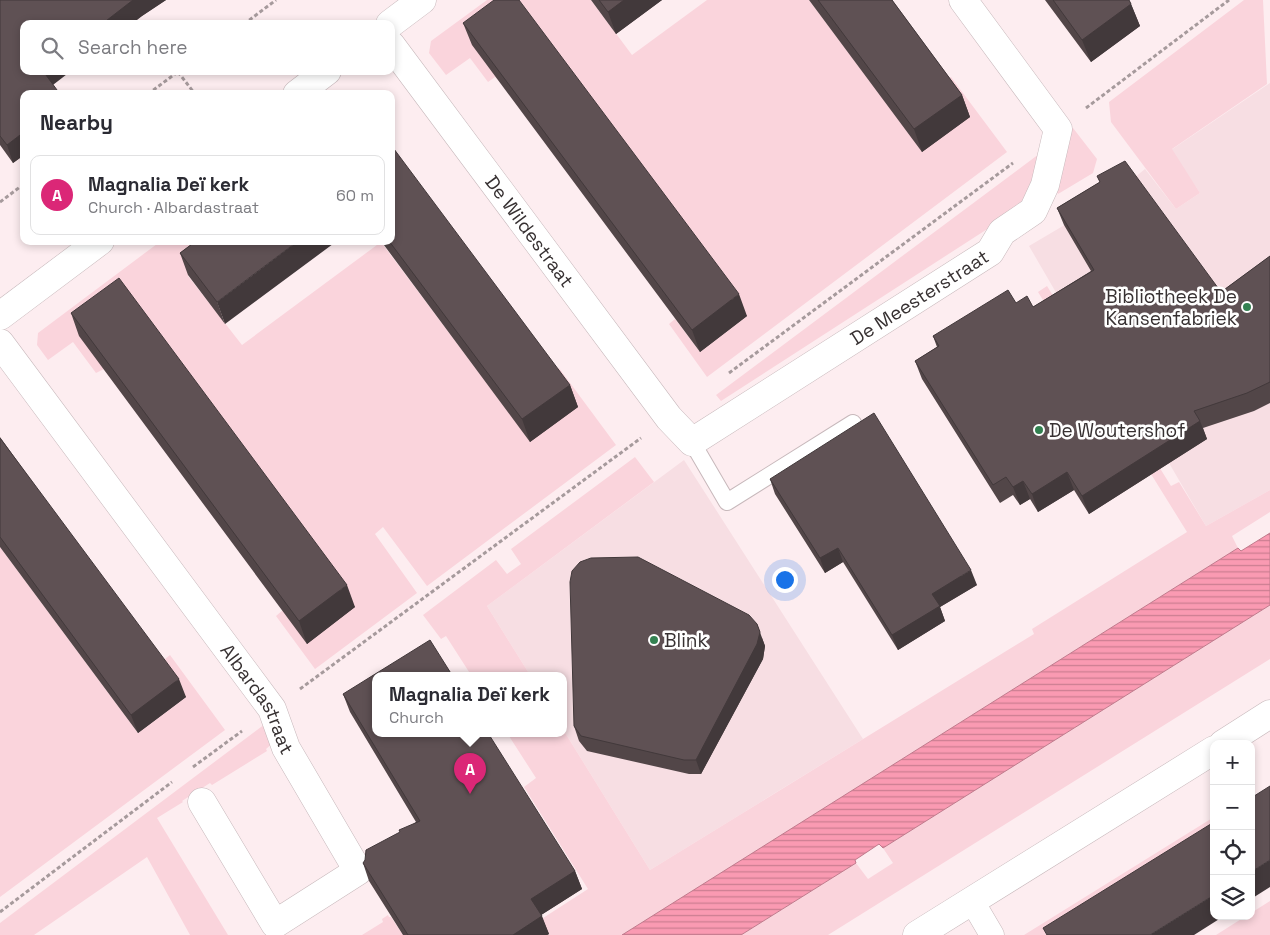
<!DOCTYPE html>
<html lang="en">
<head>
<meta charset="utf-8">
<style>
	body { margin:0; font-family:"Space Grotesk",sans-serif; background:#f7f7f7; color:#2b2b33 }
	.controls { position:absolute; right:15px; bottom:15px; display:grid; overflow:hidden; border-radius:10px; box-shadow:0 2px 8px #0003 }
	.controls button { width:45px; height:45px; display:grid; place-items:center; padding:0; border:0; border-bottom:1px solid #e1e1e2; background:#fff; color:#2b2b33; font:25px sans-serif }
	.you { position:absolute; left:784px; top:579px; width:18px; height:18px; margin:-12px; border:4px solid #fff; border-radius:50%; background:#1a73e8; box-shadow:0 0 0 8px #1a73e833 }
	.badge { display:grid; place-items:center; width:32px; height:32px; border-radius:50%; background:#db2777; color:#fff; font-size:16px; font-weight:700 }
	.pin { position:absolute; translate:-50% -41px; filter:drop-shadow(0 1px 2px #0008) }
	.pin::after { content:''; position:absolute; top:26px; width:18px; height:15px; background:inherit; clip-path:polygon(0 0,100% 0,50% 100%) }
	.popup { position:absolute; left:372px; top:672px; width:195px; height:65px; box-sizing:border-box; display:grid; place-content:center; border-radius:10px; background:#fff; filter:drop-shadow(0 1px 4px #0005); font-size:16px; white-space:nowrap; color:#7c7c81 }
	.popup b { font-size:19px; color:#2b2b33 }
	.popup::after { content:''; position:absolute; left:50%; top:100%; margin-left:-10px; border:10px solid transparent; border-top-color:#fff }
	.list { margin:0; padding:0; list-style:none }
	h2 { display:flex; justify-content:space-between; align-items:center; height:65px; margin:0; padding:0 20px; font-size:21px }
	h2 small { font-size:16px; font-weight:400; color:#7c7c81 }
	.list li { display:grid; grid-template-columns:32px 1fr auto; gap:15px; align-items:center; box-sizing:border-box; height:80px; margin:0 10px 10px; padding:0 10px; border:1px solid #e1e1e2; border-radius:10px }
	.list b { display:block; font-size:19px; white-space:nowrap }
	.list p { margin:0; font-size:16px; white-space:nowrap; color:#7c7c81 }
	.list em { font-size:16px; font-style:normal; color:#7c7c81 }
	.icon { flex:none; width:28px; height:28px; fill:none; stroke:currentColor; stroke-width:2; stroke-linecap:round; stroke-linejoin:round }
	.map { position:relative; flex:none; width:1270px; height:935px; overflow:hidden }
	.search { position:absolute; background:#fff; box-shadow:0 2px 8px #0003; left:20px; top:20px; width:375px; height:55px; display:flex; align-items:center; gap:12px; box-sizing:border-box; padding:0 18px; border-radius:10px; color:#7c7c81; font-size:19px }
	.panel { position:absolute; background:#fff; box-shadow:0 2px 8px #0003; left:20px; top:90px; width:375px; height:155px; border-radius:10px }
	.map>svg:first-child { display:block }
	.built { fill:#f7dee3 }
	.grass { fill:#fad4dc }
	.water { fill:url(#water-rules); stroke:#c07a8c }
	.lines { fill:none; stroke-linecap:round; stroke-linejoin:round }
	.service-casing { stroke:#c7b8bb; stroke-width:18 }
	.pedestrian-casing { stroke:#c7b8bb; stroke-width:25 }
	.minor-casing { stroke:#c7b8bb; stroke-width:29 }
	.path { stroke:#a69a9c; stroke-width:3; stroke-dasharray:4 2.5; stroke-linecap:butt }
	.service { stroke:#fff; stroke-width:16 }
	.pedestrian { stroke:#fff; stroke-width:24 }
	.minor { stroke:#fff; stroke-width:28 }
	.wall { fill:#524648 }
	.shaded-wall { fill:#42393b }
	.building { fill:#5f5154; stroke:#42393b }
	.poi-dot { fill:#338151; stroke:#fff; stroke-width:2 }
	.labels { text-anchor:middle; stroke-width:5; stroke-linejoin:round; paint-order:stroke }
	.street-label { font-size:19px; fill:#373132; stroke:#fff }
	.poi-label { font-size:19px; fill:#373132; stroke:#fff; text-anchor:start }
</style>
</head>
<body>
<div class="map">
<svg width="1270" height="935" viewBox="0 0 1270 935">
	<defs>
		<pattern id="water-rules" width="6" height="5" patternUnits="userSpaceOnUse" patternTransform="scale(1.25)"><rect width="6" height="5" fill="#fa9ab2"/><path d="M0 2.5h6" fill="none" stroke="#cb7e91"/></pattern>
	</defs>
	<rect width="100%" height="100%" fill="#fdedf0"/>
	<!-- built -->
	<path class="built" d="M1270,83V490L1206,526L1089,327L1079,332L1029,246L1107,200L1145,169L1176,209L1200,193L1171,150Z
		M684,460L863,739L650,870L564,731V675H530L487,606Z"/>
	<!-- grass -->
	<path class="grass" d="M487,0H591L632,55L707,0H809L922,151L944,82L951,77L1007,152L707,377L669,324L675,319L700,352L747,316L495,77L488,82L470,58L446,75L429,53L431,41Z
		M1244,0H1263L1267,84L1172,149L1200,193L1176,209L1111,122L1109,102Z
		M1073,128L1097,159L1093,173L1058,194L1056,190L1069,131Z
		M1039,154C1033,179 1030,197 1009,215L721,401L716,395Z
		M161,241H206L188,276L242,345L381,242L530,441L552,372L559,368L616,445L427,586L383,527L375,534L417,593L315,669L276,616L283,610L104,369L96,373L73,342L48,360L37,345L38,333Z
		M1047,286L1171,486L1179,482L1206,526L1270,490V512L1232,536L1238,548L622,935H549L540,920L588,889L524,787L536,778L507,733H564V731L650,870L1034,634L1032,629L1187,532L1038,292Z
		M635,457L654,482L487,606L530,675H471L446,636L441,639L423,615L496,560L507,574L521,564L511,549Z
		M0,547L138,733L186,697L160,663L170,655L225,730L0,897Z
		M1270,605V659L828,935H741L856,863L868,879L893,863L883,848Z
		M265,724L273,743L266,749L267,751L212,785L210,783L182,801L183,802L157,818L228,935H190L147,857L34,935H0V923Z
		M1214,817V843L1066,935H1024Z
		M1270,901V935H1216L1246,916H1251V913Z
		M388,915L389,917H391L403,935H362L383,922L382,919Z"/>
	<!-- water -->
	<path class="water" d="M1270,533V605L883,848L879,844L855,860L856,863L741,935H622L1238,548L1241,551Z"/>
	<g class="lines">
		<!-- service casing -->
		<g class="service-casing">
			<path id="service" d="M692,442L727,502L853,423"/>
		</g>
		<!-- pedestrian casing -->
		<g class="pedestrian-casing">
			<path id="pedestrian" d="M972,901L992,935"/>
		</g>
		<!-- minor casing -->
		<g class="minor-casing">
			<g id="minor">
				<path d="M390,24L422,0"/>
				<path id="s1" d="M391,45L669,418L692,442L990,252L1002,232L1033,211L1045,185L1058,129L963,0"/>
				<path d="M297,94L327,71"/>
				<path d="M0,316L100,241"/>
				<path id="s2" d="M0,343L272,709L286,748L358,871L275,924L202,802"/>
				<path d="M1223,744L1270,714"/>
				<path d="M917,935L1214,750"/>
			</g>
		</g>
		<!-- path -->
		<path class="path" d="M244,24L276,0
			M178,72L195,94
			M148,94L179,71
			M1086,108L1229,0
			M0,202L24,184
			M729,373L1013,163
			M300,689L641,438
			M193,767L242,731
			M0,912L172,782"/>
		<!-- service -->
		<use href="#service" class="service"/>
		<!-- pedestrian -->
		<use href="#pedestrian" class="pedestrian"/>
		<!-- minor -->
		<use href="#minor" class="minor"/>
	</g>
	<!-- wall -->
	<path class="wall" d="M0,0H166L24,94V155L13,163L0,145Z
		M591,0H662L616,34Z
		M809,0H892L962,95L970,117L922,152Z
		M1045,0H1129L1131,4L1140,26L1091,62Z
		M463,23L747,316L700,352L472,45Z
		M1097,176L1221,292L1270,256V403L1254,411L1203,428L1207,439L1089,514L1074,490L1038,512L1030,499L1020,505L1013,495L1000,503L922,379L915,361L937,347L933,336L1016,303L1033,307L1091,271L1064,225L1057,208L1100,182Z
		M196,241L225,324L188,275L180,253Z
		M381,241H391L570,385L578,407L530,442Z
		M71,313L355,607L307,644L79,336Z
		M0,437L186,697L138,733L0,547Z
		M770,479L977,585L940,607L945,621L898,650L843,562L825,573L775,494Z
		M762,638L765,646L763,659L701,774H689L587,751L579,741L574,726Z
		M343,694L575,871L582,889L541,915L549,934L547,935H403L369,881L363,863L416,822L350,712Z"/>
	<!-- shaded-wall -->
	<path class="shaded-wall" d="M133,0H166L142,16L132,24H102Z
		M624,0H662L616,34L608,12Z
		M1131,4L1140,26L1091,62L1082,40Z
		M43,71H71L49,88Z
		M962,95L970,117L922,152L914,129Z
		M24,132V155L13,163L7,145Z
		M298,241H337L225,324L217,302Z
		M739,294L747,316L700,352L692,330Z
		M570,385L578,407L530,442L522,419Z
		M1200,421L1207,439L1089,514L1082,496Z
		M1067,472L1074,490L1038,512L1032,494Z
		M1023,481L1030,499L1020,505L1013,487Z
		M838,548L843,562L825,573L820,558Z
		M971,570L977,585L940,607L945,621L898,650L892,635L932,594Z
		M347,585L355,607L307,644L299,621Z
		M757,624L765,646L763,659L701,774L696,760Z
		M179,679L186,697L138,733L131,715Z
		M1270,860V887L1251,899V872Z
		M575,871L582,889L538,917L531,899Z
		M1214,895V916H1224L1194,935H1150Z
		M542,916L549,934L547,935H513Z"/>
	<!-- building -->
	<path class="building" d="M0,0H133L102,24H24V71H43L60,94H24V132L7,145L0,136Z
		M494,0H519L739,294L692,330L463,23Z
		M599,0H624L608,12Z
		M818,0H892L962,95L914,129Z
		M1053,0H1129L1131,4L1082,40Z
		M391,145L570,385L522,419L389,241H391Z
		M1125,161L1221,292L1270,256V382L1247,393L1194,411L1200,421L1082,496L1067,472L1032,494L1023,481L1013,487L1006,477L993,485L915,361L939,346L933,336L1008,290L1016,303L1027,296L1033,307L1094,270L1057,208L1100,182L1097,176Z
		M196,241H298L217,302L180,253Z
		M119,278L347,585L299,621L71,313Z
		M874,413L971,570L932,594L940,606L892,635L838,548L820,558L770,479Z
		M0,438L179,679L131,715L0,537Z
		M638,557L749,615L757,624L760,632L757,644L696,760H684L581,736L574,726L570,582L572,571L580,562L591,558Z
		M430,640L452,675H376V733H488L575,871L531,899L542,916L513,935H408L363,863L365,860L366,850L400,832L399,830L420,821L343,694Z
		M1270,786V860L1251,872V798Z
		M1214,822V895L1150,935H1047L1043,928Z"/>
	<!-- markers -->
	<g class="poi-dot">
		<circle cx="1247" cy="307" r="5"/>
		<circle cx="1039" cy="430" r="5"/>
		<circle cx="654" cy="640" r="5"/>
	</g>
	<g class="labels">
		<!-- street labels -->
		<g class="street-label">
			<text dy="7" stroke="none"><textPath href="#s1" startOffset="232">De Wildestraat</textPath></text>
			<text dy="7" stroke="none"><textPath href="#s1" startOffset="768">De Meesterstraat</textPath></text>
			<text dy="7" stroke="none"><textPath href="#s2" startOffset="440">Albardastraat</textPath></text>
		</g>
		<!-- poi labels -->
		<g class="poi-label">
			<text x="1237" y="303" text-anchor="end">Bibliotheek De<tspan x="1237" dy="22">Kansenfabriek</tspan></text>
			<text x="1049" y="437">De Woutershof</text>
			<text x="664" y="647">Blink</text>
		</g>
	</g>
</svg>
<div class="controls">
<button>+</button>
<button>−</button>
<button><svg class="icon" aria-label="locate" viewBox="0 0 24 24"><circle cx="12" cy="12" r="6"/><path d="M12 2v4M12 18v4M2 12h4M18 12h4"/></svg></button>
<button><svg class="icon" aria-label="layers" viewBox="0 0 24 24"><path d="M12 4l9 5-9 5-9-5zM3 14l9 5 9-5"/></svg></button>
</div>
<div class="you"></div>
<div class="pin badge" style="left:470px;top:794px">A</div>
<div class="popup"><b>Magnalia Deï kerk</b>Church</div>
<div class="search"><svg class="icon" aria-label="search" viewBox="0 0 24 24"><circle cx="10" cy="10" r="6"/><path d="M15 15l6 6"/></svg>Search here</div>
<section class="panel">
<h2>Nearby<small></small></h2>
<ul class="list">
<li><span class="badge">A</span><div><b>Magnalia Deï kerk</b><p>Church · Albardastraat</p></div><em>60 m</em></li>
</ul>
</section>
</div>
</body>
</html>
